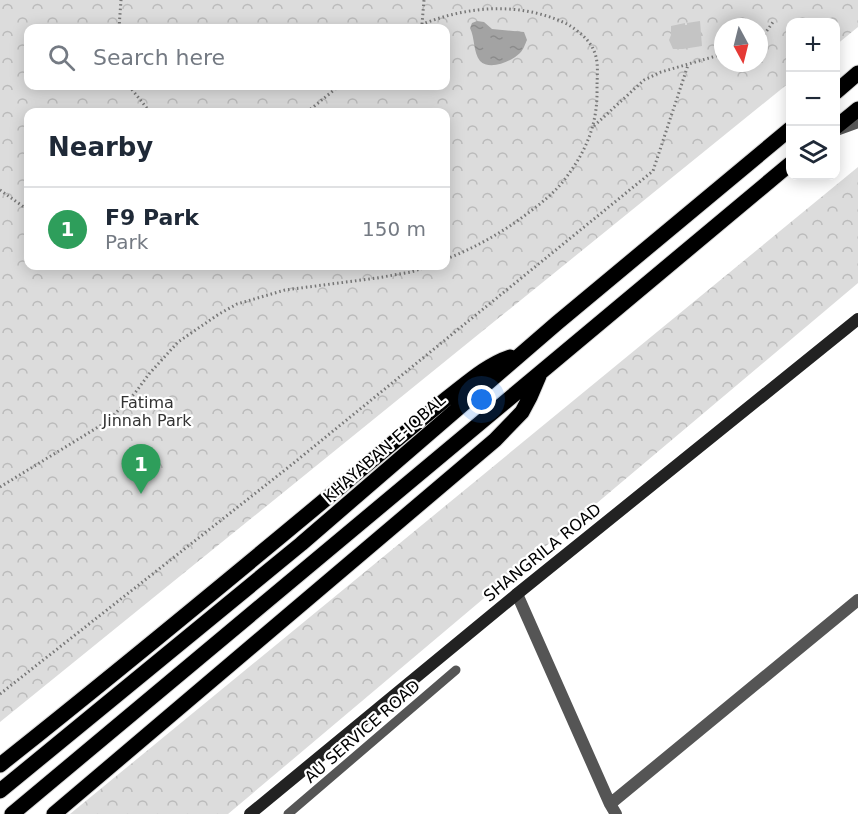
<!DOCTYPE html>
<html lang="en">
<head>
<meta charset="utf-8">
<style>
	body { margin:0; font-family:"DejaVu Sans",sans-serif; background:#f2f2f3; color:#1f2937 }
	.controls { position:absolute; right:18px; top:18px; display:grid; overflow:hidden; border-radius:12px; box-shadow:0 3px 15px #0003 }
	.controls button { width:54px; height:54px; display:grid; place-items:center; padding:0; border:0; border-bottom:2px solid #e0e1e3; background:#fff; color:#1f2937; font:30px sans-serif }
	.compass { position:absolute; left:714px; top:18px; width:54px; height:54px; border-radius:50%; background:#fff; box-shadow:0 3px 15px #0003; rotate:173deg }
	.you { position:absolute; left:482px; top:400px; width:21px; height:21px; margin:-15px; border:4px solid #fff; border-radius:50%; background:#1a73e8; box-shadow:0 0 0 9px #1a73e833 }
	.badge { display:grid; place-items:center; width:39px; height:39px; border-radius:50%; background:#000; color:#fff; font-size:20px; font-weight:700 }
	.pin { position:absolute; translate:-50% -50px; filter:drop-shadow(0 2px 3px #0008) }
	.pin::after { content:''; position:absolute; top:32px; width:21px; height:18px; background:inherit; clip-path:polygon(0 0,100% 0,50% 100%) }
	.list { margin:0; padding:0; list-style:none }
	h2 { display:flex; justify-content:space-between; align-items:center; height:78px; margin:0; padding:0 24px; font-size:26px }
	h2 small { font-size:20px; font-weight:400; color:#747a83 }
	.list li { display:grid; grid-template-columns:39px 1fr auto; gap:18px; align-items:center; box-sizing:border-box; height:84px; padding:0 24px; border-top:2px solid #e0e1e3 }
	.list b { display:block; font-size:22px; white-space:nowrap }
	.list p { margin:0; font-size:20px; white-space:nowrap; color:#747a83 }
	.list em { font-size:20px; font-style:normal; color:#747a83 }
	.icon { flex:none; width:33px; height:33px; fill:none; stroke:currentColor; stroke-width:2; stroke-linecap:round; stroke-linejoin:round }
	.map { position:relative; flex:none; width:858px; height:814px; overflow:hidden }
	.search { position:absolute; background:#fff; box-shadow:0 3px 15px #0003; left:24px; top:24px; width:426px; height:66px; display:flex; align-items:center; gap:15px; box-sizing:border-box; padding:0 21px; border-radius:12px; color:#747a83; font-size:22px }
	.panel { position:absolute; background:#fff; box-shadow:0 3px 15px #0003; left:24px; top:108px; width:426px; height:162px; border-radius:12px }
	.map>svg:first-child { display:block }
	.park { fill:url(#park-crowns); fill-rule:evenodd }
	.water { fill:url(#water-ripples) }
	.building { fill:#c4c4c4 }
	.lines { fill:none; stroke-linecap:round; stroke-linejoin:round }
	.primary-casing { stroke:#dbdbdb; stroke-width:17 }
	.path { stroke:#777; stroke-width:3; stroke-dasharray:1.5 3; stroke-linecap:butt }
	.lane { stroke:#555; stroke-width:9 }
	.street { stroke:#555; stroke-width:12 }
	.secondary { stroke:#222; stroke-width:12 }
	.primary { stroke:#000; stroke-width:15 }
	.labels { text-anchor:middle; stroke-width:4.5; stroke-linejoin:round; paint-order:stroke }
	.park-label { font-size:16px; fill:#333; stroke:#fff }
	.street-label { font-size:16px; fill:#000; stroke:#fff }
</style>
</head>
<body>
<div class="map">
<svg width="858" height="814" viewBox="0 0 858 814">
	<defs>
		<pattern id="park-crowns" width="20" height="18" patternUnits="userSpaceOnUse" patternTransform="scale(1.5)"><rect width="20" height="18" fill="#dcdcdc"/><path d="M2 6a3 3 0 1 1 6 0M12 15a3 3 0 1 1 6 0" fill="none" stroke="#bbb"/></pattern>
		<pattern id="water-ripples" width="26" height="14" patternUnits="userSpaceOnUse" patternTransform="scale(1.5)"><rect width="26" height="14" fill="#a3a3a3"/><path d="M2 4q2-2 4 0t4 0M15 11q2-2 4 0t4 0" fill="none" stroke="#8b8b8b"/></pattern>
	</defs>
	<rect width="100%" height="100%" fill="#fff"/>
	<!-- park -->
	<path class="park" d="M0,0H858V27L836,45V22H790V82L0,722ZM723,27H759V63H723ZM28,28H446V86H28ZM28,112H446V266H28Z
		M858,167V283L228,814H70Z"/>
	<!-- water -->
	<path class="water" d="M477,21L484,22L492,29L524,32L527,40C525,44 524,49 520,53C512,61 490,71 480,61C473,52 475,38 470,28L472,23Z"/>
	<!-- building -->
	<path class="building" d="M700,21L702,46L683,49H673L669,40L671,35V26L685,23V25H687V23Z"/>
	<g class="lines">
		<!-- primary casing -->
		<g class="primary-casing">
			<path id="primary" d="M836,92L858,73
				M836,127L858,109
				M0,765C116,673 231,578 345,483C378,455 412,427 446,399C466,384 486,365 510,357
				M0,791L301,544L557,323L790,129
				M12,814L790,164
				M54,814L495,440L522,412L530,397L539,376"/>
		</g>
		<!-- path -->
		<path class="path" d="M422,24L424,0
			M119,28L121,0
			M413,28C463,6 519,0 569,25C578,31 590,40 594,51C599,62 597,76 597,87C598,123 587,150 565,179C556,191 544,201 532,210C505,231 477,247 446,259
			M759,42L773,22
			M129,86L150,112
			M307,112L339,86
			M594,126L644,80L661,72L723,54
			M0,190L28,210
			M0,487L108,421L135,393L149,374L178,342L219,314L237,304L285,290L377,278L411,272L430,266
			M0,694L290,466L653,171L688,65"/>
		<!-- lane -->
		<path class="lane" d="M288,814L456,670"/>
		<!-- street -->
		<path class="street" d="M836,130L858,122
			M517,594L610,804L616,814
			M610,804L858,600"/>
		<!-- secondary -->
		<path class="secondary" d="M250,814L517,594L858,319"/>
		<!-- primary -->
		<use href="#primary" class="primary"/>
	</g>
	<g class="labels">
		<!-- park labels -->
		<g class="park-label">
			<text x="147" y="408">Fatima<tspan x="147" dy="18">Jinnah Park</tspan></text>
		</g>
		<!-- street labels -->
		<g class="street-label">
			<text transform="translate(384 448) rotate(-41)" y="6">KHAYABAN-E-IQBAL</text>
			<text transform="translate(542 552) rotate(-39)" y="6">SHANGRILA ROAD</text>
			<text transform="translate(362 731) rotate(-41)" y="6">AU SERVICE ROAD</text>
		</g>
	</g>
</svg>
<div class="controls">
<button>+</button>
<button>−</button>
<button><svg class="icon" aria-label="layers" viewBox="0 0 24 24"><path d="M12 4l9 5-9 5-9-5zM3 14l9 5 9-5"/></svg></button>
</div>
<svg class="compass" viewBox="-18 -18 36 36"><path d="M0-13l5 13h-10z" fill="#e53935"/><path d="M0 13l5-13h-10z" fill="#747a83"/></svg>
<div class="you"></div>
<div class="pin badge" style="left:141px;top:494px;background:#2e9e5b">1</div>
<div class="search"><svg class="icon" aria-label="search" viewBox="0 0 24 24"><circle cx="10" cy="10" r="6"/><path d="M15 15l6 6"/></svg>Search here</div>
<section class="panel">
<h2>Nearby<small></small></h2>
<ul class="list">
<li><span class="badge" style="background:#2e9e5b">1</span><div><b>F9 Park</b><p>Park</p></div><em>150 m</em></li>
</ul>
</section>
</div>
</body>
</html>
